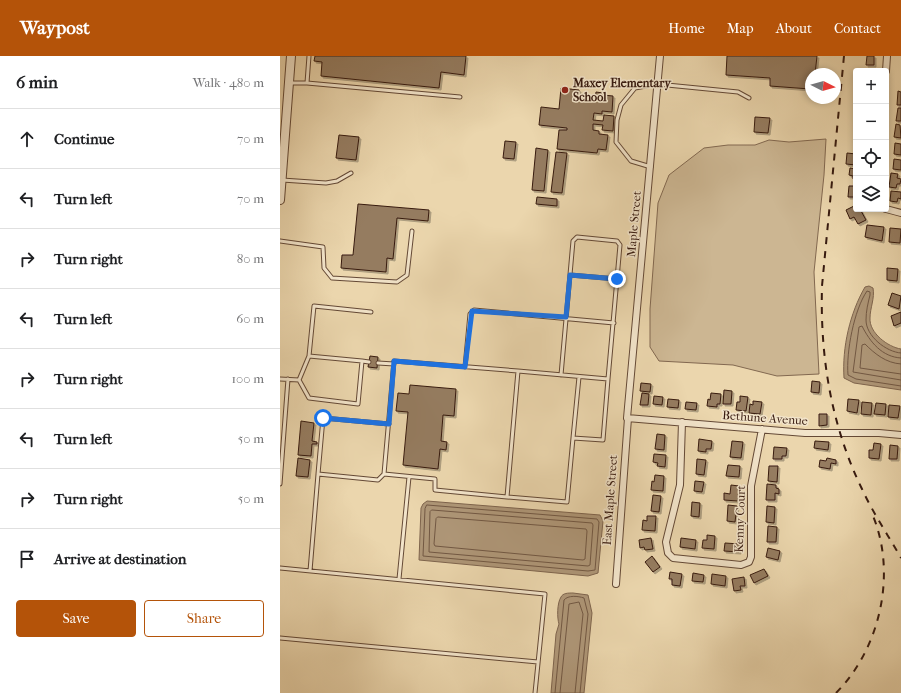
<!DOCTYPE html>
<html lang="en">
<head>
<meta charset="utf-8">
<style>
	body { margin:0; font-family:"IM FELL French Canon",serif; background:#f6f6f6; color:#202124 }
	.controls { position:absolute; right:12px; top:12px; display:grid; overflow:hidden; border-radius:4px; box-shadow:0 2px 6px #0003 }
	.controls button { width:36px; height:36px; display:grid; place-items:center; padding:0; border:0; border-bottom:1px solid #e0e0e0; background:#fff; color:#202124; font:20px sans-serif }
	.compass { position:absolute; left:525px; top:12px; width:36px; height:36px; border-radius:50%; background:#fff; box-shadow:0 2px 6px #0003; rotate:96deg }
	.stop { position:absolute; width:12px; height:12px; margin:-9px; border:3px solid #1a73e8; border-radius:50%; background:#fff }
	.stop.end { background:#1a73e8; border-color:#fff; box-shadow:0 1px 4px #0008 }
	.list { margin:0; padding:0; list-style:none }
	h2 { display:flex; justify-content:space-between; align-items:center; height:52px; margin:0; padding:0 16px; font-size:17px }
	h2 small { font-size:13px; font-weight:400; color:#757577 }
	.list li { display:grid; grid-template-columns:26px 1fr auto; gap:12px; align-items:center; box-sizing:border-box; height:60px; padding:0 16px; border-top:1px solid #e0e0e0 }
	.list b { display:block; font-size:15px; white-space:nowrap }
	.list em { font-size:13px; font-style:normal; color:#757577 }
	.actions { display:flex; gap:8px; padding:12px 16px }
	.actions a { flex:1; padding:9px 0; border:1px solid #b45309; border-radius:4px; text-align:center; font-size:14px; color:#b45309 }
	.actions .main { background:#b45309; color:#fff }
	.icon { flex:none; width:22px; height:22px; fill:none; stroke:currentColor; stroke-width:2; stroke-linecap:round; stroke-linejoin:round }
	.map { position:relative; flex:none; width:621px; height:637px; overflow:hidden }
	header { display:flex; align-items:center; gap:24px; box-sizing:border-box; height:56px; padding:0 20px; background:#b45309; color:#fff }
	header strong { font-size:19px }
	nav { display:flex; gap:22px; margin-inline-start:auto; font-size:14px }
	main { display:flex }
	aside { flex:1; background:#fff }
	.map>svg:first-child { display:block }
	.green { fill:#ccb692; stroke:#826850 }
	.water { fill:#ae9677; stroke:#7e644d }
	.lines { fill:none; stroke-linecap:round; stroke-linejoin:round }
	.shore { stroke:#725843; stroke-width:1 }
	.building { fill:#957c61; stroke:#371a0f; filter:url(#shadow) }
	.service-casing { stroke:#644936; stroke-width:5 }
	.minor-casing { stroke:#644936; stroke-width:8 }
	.tertiary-casing { stroke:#644936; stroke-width:10 }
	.service { stroke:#f2e4ca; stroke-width:3 }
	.minor { stroke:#f2e4ca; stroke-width:6 }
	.tertiary { stroke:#f2e4ca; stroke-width:8 }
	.rail { stroke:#371a0f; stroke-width:2; stroke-dasharray:7 7; stroke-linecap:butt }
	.route { stroke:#1a73e8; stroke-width:5 }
	.poi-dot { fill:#8f2418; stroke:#f2e4ca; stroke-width:1.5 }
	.labels { text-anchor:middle; stroke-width:3; stroke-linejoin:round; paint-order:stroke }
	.poi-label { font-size:12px; font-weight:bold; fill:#371a0f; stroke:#f2e4ca; text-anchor:start }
	.street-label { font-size:12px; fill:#371a0f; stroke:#f2e4ca }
</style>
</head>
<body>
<header>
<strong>Waypost</strong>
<nav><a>Home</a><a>Map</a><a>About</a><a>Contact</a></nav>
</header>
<main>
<aside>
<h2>6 min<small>Walk · 480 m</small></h2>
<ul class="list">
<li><svg class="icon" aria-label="ahead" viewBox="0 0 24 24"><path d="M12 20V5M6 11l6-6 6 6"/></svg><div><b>Continue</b></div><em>70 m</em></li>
<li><svg class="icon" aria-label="left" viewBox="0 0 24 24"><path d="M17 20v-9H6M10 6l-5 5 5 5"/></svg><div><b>Turn left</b></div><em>70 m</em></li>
<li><svg class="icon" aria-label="right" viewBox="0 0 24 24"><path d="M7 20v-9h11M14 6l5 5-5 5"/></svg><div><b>Turn right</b></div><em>80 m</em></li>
<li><svg class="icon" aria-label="left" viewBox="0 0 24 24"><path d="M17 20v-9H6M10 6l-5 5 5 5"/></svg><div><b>Turn left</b></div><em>60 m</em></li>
<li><svg class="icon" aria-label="right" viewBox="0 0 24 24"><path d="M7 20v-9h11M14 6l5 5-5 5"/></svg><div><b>Turn right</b></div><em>100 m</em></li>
<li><svg class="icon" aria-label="left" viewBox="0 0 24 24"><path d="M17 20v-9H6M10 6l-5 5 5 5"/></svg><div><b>Turn left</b></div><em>50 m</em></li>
<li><svg class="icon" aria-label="right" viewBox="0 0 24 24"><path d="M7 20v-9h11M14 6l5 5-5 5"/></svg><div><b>Turn right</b></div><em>50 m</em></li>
<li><svg class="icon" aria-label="arrive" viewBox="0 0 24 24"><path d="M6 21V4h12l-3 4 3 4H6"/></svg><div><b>Arrive at destination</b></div></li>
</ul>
<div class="actions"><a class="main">Save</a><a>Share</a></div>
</aside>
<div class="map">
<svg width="621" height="637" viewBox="0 0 621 637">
	<defs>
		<filter id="shadow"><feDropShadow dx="2" dy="2" stdDeviation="0" flood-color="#0004"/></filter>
	</defs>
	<rect width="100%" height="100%" fill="#ebd6ad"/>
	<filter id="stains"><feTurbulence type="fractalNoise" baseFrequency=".005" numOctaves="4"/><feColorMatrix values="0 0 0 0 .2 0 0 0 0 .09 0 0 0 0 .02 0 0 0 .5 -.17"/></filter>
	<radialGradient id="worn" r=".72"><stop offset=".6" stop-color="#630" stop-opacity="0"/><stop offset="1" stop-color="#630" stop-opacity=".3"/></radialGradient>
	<!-- green -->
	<path class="green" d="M546,83L544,119L534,216L539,318L497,320L453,309L379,305L370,291V253L378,147L389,119L424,92L448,89H475L489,84L509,86Z"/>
	<!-- water -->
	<path class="water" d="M589,230L593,232C595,242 590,252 590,262C589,277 608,291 621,293V334L574,327L564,322C562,291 570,257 585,231Z
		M147,445L320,459L323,465L318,517L308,520L139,504L141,452L143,448Z
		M293,537L308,539L312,557L304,637H271L276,578L279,568C277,562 277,547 281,541C283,537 288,537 293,537Z"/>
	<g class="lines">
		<!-- shore -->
		<path class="shore" d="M621,297C606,296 586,280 586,264C586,255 588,247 590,239V236L587,235C574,254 566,296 568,319L576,323L621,330
			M621,302C602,301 590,286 582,270L579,271L573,316L621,324
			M621,308C606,307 595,298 585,288L582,289L580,312L621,318
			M147,449L317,463L319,466L315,514L308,515L143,500L145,453Z
			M152,454L312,467L313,469L310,509L308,510L149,496L150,456Z
			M158,461L306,473L307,475L305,503L303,504L155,490L154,488L156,463Z
			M275,637L284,544C288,539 298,540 304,542L308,558L300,637
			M280,637L289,548L299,546L303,558L295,637"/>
	</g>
	<!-- building -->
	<path class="building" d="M35,0H186L184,19L161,16L159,32L41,20L42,6L34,5Z
		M447,0H537L535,18H531L530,33L490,30V22L446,19Z
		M587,0H594V9H586Z
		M281,32L299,34L298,41L315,43L316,36L323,37V39L333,40L332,56L322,55V58L314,57L313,64L323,65L324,59L334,60L333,75L322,74L323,69L313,68V74L319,75V78L328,79L326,94L318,93L317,97L277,93L279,74H287V72L259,69L261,51L279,53Z
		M618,35L621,36V49H617Z
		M618,52H621V65H616Z
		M475,61L490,62L488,77L474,76Z
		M616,68L620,69L621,82L614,81Z
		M59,79L79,81L76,104L56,102Z
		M225,85L236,86L234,103L223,102Z
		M615,87L621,88V99L614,98Z
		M256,92L268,94L264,135L252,134Z
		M276,96L287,97L282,137L271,136Z
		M567,97L576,98V109L566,108Z
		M614,103L621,104V114L613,113Z
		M570,112L576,113V123H573V120L569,119Z
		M611,117L618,118L617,122L621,123L620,128H617L616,132L609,131Z
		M569,130H576V141H568Z
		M611,135L621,136V143L618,142L617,146L610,145Z
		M257,141L277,143V150L256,148Z
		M78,148L149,154L148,165L117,162L113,203L107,202L106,216L61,212L62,199H73Z
		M576,149V153H580L586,164L578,168L574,161L570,163L566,154Z
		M587,169L604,171L602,185L585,181Z
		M610,172L621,173L620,187L609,186Z
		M607,212L618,213L617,225L607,224Z
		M612,237L621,240L619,253L608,249Z
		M621,256V267L614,270L611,260Z
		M90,300L98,301L97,312L88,311Z
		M532,325L540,326L539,337L531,336Z
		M361,327L371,328L370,336L360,335Z
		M130,329L176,333L174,360L163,359L161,385L167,386L166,394L160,393L158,413L123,409L128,356L116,355L118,337L129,338Z
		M444,334L452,335L451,348H443Z
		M362,337L369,338L368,349H360Z
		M431,337L441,338L440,348H437V351L427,350L428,343L430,344Z
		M374,340L383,341L382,349L373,348Z
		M460,340L468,341L466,355L456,354L457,346H460Z
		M388,343L399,344L398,352L387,351Z
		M568,343L579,344L577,357L567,355Z
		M473,345L482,346L480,358L469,357L470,348L473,349Z
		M406,346L417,347L416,354L405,353Z
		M582,346L592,347L591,359L581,358Z
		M596,347L606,348L605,359L594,358Z
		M609,349L620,350L618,362L608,361Z
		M539,358H547V369L539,370Z
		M21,365L34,367L32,385L37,386V388H32L31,400L18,399Z
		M377,378L385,379L384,394L375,393Z
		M419,383L432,385L431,393H426V396L418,395Z
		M452,385L463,386L461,402L450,401Z
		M535,385L549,386L548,394L534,392Z
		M594,387L601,388L599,403L589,402V394H593Z
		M610,389L618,390L617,403H609Z
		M494,391L507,392L506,400H502V403H493Z
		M374,398L386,399L385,411L377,410L378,407L373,406Z
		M18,402L30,404L28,421L16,420Z
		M547,402L556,404V408L551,407L550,413L539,411L540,404L546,405Z
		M417,403L426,404L424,419L416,418Z
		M448,409L460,410L459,421L446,420Z
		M489,410H498L497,426L488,425Z
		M375,419L384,420L383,435L371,434L372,425L374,426Z
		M415,425L424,426L422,436L414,435Z
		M487,428L496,429V432L499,433V438L495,437V444H486Z
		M451,429L459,430L458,445L444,444V437L450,438Z
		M373,439L381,440L379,456L371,455Z
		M412,446L420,447L419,461L411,460Z
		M448,449L457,450L455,466L447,465Z
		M487,450L495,451L494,467L486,466Z
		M367,460H376L375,475L362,474L363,464L367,465Z
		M488,470L497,471L496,486H487Z
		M427,479L435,480L434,493L422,492L423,484H427Z
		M371,482L373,493L365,494L364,491L360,492L359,484Z
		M401,482L416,484L415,493L400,491Z
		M445,487L460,488L459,496L444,495Z
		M488,492L500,495L498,504L486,501Z
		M372,500L380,511L373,516L365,506Z
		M484,513L488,520L474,527L470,519Z
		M390,516L402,518L400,530L392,529V523H389Z
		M413,517L424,519L423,526L412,525Z
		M432,518L446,520L445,530L431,528Z
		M464,521L465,530H460L461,534L454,535L452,523Z"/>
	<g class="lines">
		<!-- service casing -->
		<g class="service-casing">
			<path id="service" d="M10,27H27L29,0
				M27,27L180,41
				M371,111L351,105L336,86L337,64L341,49L355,32L377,28L458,36L469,42
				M2,124L46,127L57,125L71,117
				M0,185L43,191L44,212L52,222L117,226L127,219L132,175
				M290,219L337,223
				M29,300L82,305L78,348L29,342L19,324Z
				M29,300L34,250L91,256
				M82,305L89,306
				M114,305L238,315L227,441L155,434V423L104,418Z
				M98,307L114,308
				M185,311L190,258L194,254L334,267
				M238,315L328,323L323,384L293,382L299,321
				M281,319L293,185L297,181L337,185L340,189L328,323
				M0,323L19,324
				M38,418L43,362L109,368
				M0,428L8,323
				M227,441L287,446L293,382
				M0,512L265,538L255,637
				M30,515L38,418L98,424L104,418
				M119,523L129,421
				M0,582L258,606"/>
		</g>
		<!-- minor casing -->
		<g class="minor-casing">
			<path id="minor" d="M380,0L347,362L525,377H599L621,379
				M606,15L607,0
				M606,153L621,157
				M402,366L400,429L386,486L388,497L393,502L461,509L469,506L471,501V430L482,373
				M336,528L348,362"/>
		</g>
		<!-- tertiary casing -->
		<g class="tertiary-casing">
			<path id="tertiary" d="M0,144L11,0"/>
		</g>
		<!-- service -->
		<use href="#service" class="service"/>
		<!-- minor -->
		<use href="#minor" class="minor"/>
		<!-- tertiary -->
		<use href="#tertiary" class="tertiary"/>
		<!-- rail -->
		<path class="rail" d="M564,0L542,230C540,301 551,369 582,433C593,457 608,479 621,502
			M556,637C600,593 617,518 593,460"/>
	</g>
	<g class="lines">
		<!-- route -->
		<path class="route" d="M43,362L109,368L114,305L185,311L192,255L286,261L290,219L337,223"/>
	</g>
	<!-- markers -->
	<circle class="poi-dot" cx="285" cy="34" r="4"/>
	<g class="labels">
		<!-- poi labels -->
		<g class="poi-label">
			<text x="293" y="31">Maxey Elementary<tspan x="293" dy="14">School</tspan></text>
		</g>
		<!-- street labels -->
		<g class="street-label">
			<text transform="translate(354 168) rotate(-85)" y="4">Maple Street</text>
			<text transform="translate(485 362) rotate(4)" y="4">Bethune Avenue</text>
			<text transform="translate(330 444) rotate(-86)" y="4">East Maple Street</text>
			<text transform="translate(460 463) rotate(-88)" y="4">Kenny Court</text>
		</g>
	</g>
	<rect width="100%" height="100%" filter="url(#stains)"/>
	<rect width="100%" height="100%" fill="url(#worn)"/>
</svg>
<div class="controls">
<button>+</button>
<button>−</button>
<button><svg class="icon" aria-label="locate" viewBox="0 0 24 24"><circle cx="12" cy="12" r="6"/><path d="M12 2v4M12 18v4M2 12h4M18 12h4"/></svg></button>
<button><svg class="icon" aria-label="layers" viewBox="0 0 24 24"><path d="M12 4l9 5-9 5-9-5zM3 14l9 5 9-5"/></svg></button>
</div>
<svg class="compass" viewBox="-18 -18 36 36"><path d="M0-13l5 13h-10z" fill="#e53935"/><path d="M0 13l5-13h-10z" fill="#757577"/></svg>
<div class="stop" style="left:43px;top:362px"></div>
<div class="stop end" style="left:337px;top:223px"></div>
</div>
</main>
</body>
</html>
